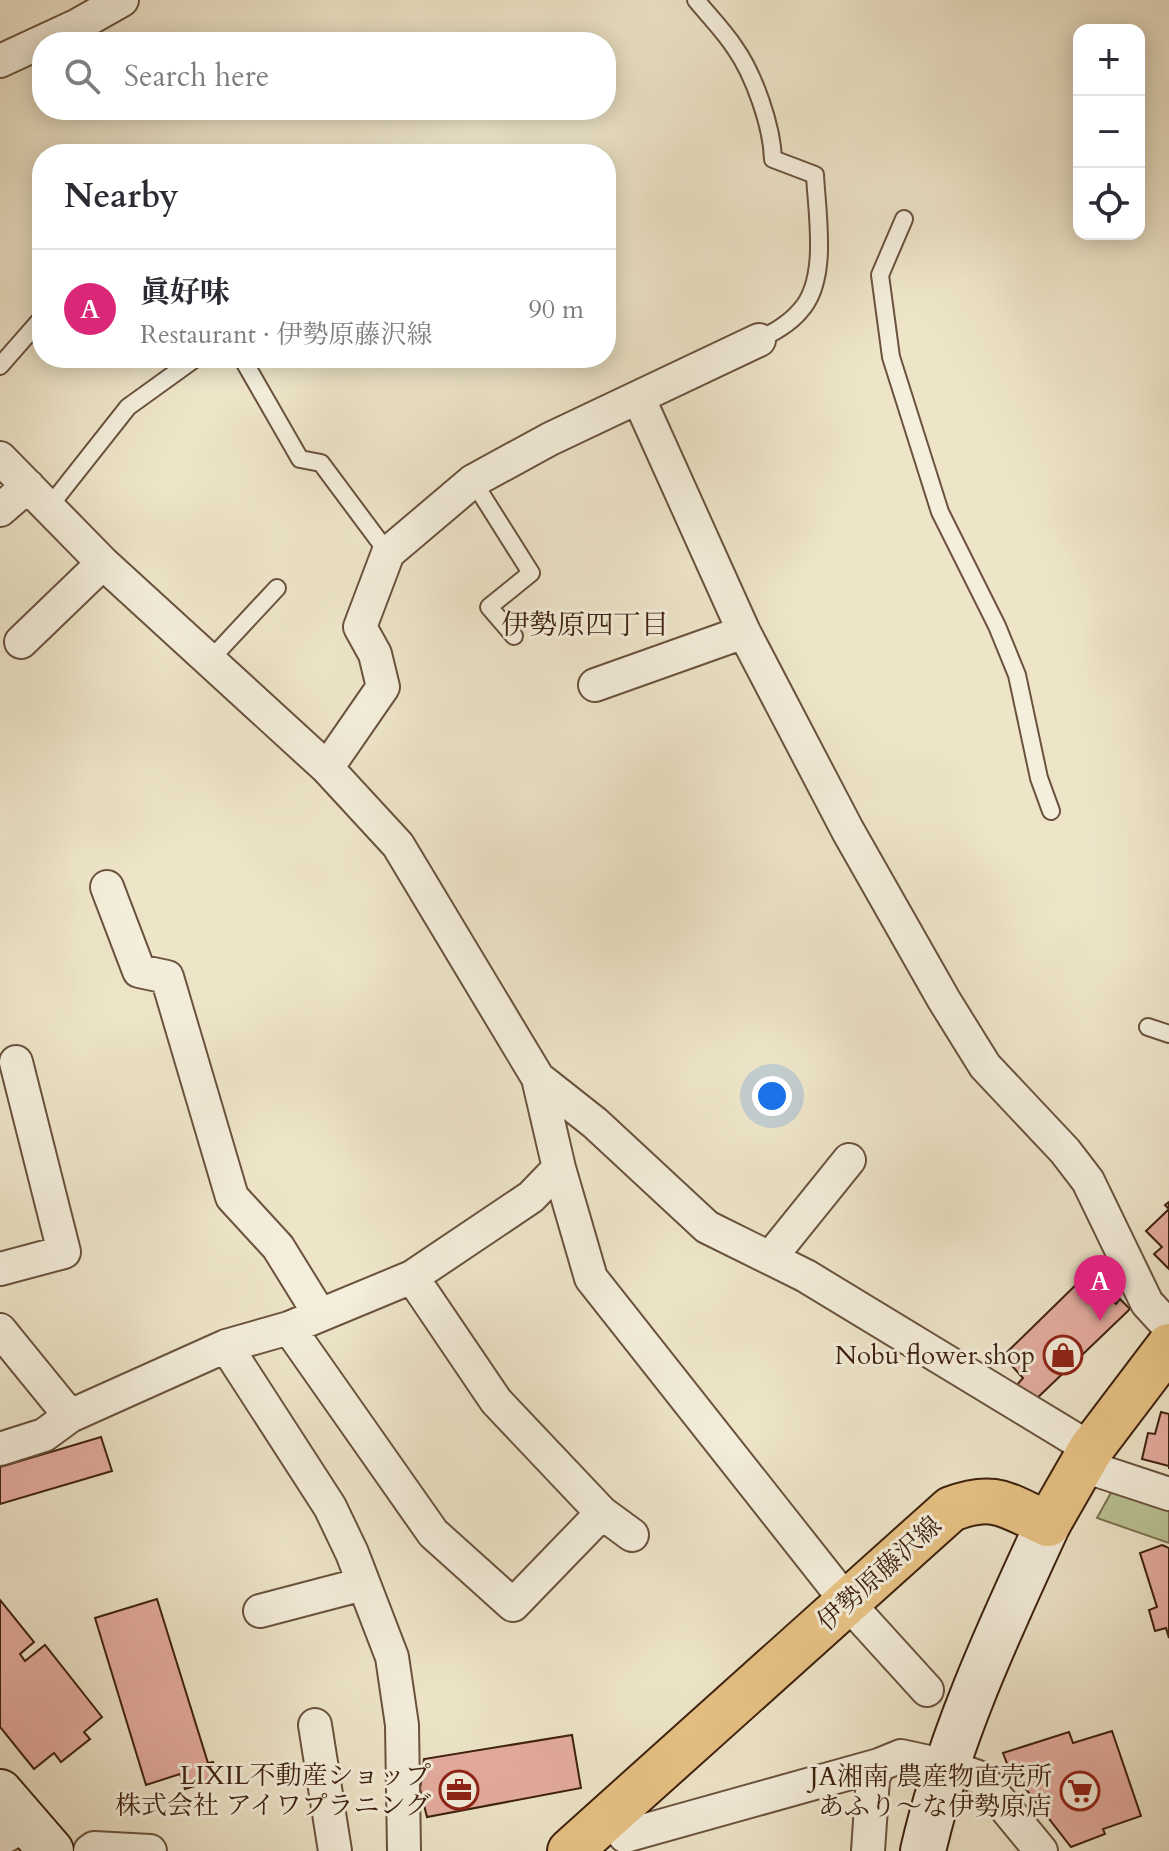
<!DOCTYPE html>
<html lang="en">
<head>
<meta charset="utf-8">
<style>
	body { margin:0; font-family:Cardo,"Noto Serif JP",serif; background:#f7f7f7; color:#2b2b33 }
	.controls { position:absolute; right:24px; top:24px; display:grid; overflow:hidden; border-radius:16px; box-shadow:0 4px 20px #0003 }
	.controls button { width:72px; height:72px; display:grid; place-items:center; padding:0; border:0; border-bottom:2px solid #e1e1e2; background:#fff; color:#2b2b33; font:40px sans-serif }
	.you { position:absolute; left:772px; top:1096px; width:28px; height:28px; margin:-20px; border:6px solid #fff; border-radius:50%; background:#1a73e8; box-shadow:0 0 0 12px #1a73e833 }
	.badge { display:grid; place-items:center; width:52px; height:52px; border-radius:50%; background:#db2777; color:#fff; font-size:26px; font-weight:700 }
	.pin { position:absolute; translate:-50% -66px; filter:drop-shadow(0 2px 4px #0008) }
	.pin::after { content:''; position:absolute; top:42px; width:28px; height:24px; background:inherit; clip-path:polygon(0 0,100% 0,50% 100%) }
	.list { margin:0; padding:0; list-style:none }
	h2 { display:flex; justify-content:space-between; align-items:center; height:104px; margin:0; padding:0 32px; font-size:34px }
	h2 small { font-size:26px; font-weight:400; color:#7c7c81 }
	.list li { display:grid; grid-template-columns:52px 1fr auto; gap:24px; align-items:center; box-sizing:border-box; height:120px; padding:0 32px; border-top:2px solid #e1e1e2 }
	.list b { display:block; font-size:30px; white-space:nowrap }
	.list p { margin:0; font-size:26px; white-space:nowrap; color:#7c7c81 }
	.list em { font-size:26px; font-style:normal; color:#7c7c81 }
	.icon { flex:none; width:44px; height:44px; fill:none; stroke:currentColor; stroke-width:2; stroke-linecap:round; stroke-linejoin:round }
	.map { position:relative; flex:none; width:1169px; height:1851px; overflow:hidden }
	.search { position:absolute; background:#fff; box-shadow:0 4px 20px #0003; left:32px; top:32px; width:584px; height:88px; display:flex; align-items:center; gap:20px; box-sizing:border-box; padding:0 28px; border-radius:32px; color:#7c7c81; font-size:30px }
	.panel { position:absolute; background:#fff; box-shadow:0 4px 20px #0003; left:32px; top:144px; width:584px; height:224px; border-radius:32px }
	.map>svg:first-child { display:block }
	.green { fill:#bac495; stroke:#7c7252; stroke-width:2 }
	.building { fill:#e5ada0; stroke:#3e210e; stroke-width:2 }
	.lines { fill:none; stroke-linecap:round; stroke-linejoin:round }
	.lane-casing { stroke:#6a523d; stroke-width:20 }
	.street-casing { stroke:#6a523d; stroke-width:36 }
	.secondary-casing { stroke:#3e210e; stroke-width:48 }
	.primary-casing { stroke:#3e210e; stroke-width:48 }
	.lane { stroke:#f4eedc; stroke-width:16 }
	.street { stroke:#f4eedc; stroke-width:32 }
	.secondary { stroke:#f4eedc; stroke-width:44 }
	.primary { stroke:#e7c284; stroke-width:44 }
	.labels { text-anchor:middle; stroke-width:6; stroke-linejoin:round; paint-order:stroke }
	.poi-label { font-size:26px; fill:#3e210e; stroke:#f4eedc; text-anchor:end }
	.street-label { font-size:26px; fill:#3e210e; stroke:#f4eedc }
	.neighbourhood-label { font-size:28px; fill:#3e210e; stroke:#f4eedc }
</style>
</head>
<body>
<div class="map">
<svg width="1169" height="1851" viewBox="0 0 1169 1851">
	<rect width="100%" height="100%" fill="#eee5c9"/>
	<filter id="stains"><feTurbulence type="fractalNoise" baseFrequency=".0025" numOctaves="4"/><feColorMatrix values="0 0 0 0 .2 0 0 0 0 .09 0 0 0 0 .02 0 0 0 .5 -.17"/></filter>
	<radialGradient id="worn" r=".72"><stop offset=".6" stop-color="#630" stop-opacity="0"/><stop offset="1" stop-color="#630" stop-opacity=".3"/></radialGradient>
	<!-- green -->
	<path class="green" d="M1113,1489L1169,1507V1543L1097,1518Z"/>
	<!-- building -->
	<path class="building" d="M1169,1202V1269L1154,1254L1162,1247L1146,1231L1169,1209L1165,1205Z
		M1087,1274L1116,1304L1120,1299L1130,1309L1032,1403L1016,1386L1023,1378L1003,1356Z
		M1161,1412L1169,1414V1469V1466L1142,1459L1148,1433L1155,1434Z
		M101,1437L112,1471L0,1504V1467Z
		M1162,1545L1169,1548V1638L1166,1628L1155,1631L1149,1610L1157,1607L1140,1553Z
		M157,1599L208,1763L213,1762L218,1779L185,1789L180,1774L146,1785L95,1618Z
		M0,1600L34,1642L20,1654L25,1661L45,1645L102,1717L84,1732L90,1739L61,1762L54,1753L34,1769L0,1727Z
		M1112,1731L1141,1816L1103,1829L1105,1834L1071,1847L1008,1766L1003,1753L1069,1732L1073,1743Z
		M572,1735L581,1788L427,1817L420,1789L424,1759Z"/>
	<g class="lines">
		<!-- lane casing -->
		<g class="lane-casing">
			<path id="lane" d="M696,0C709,16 724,31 735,48C754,75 772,126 773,159L815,175C817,215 829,280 800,311C789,324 774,332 759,340
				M904,219L880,275L891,357L940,512L997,626L1017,675L1039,778L1051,811
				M242,358L300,459L321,463L388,553
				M0,366L42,318
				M473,481L531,573L489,607L514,636
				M49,507L128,407L196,358
				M209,661L277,588
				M1148,1027L1169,1034"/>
		</g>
		<!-- street casing -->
		<g class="street-casing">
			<path id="street" d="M0,61L78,25L122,0
				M639,399L744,632L848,831L944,1000L985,1066L1065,1151L1088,1181L1147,1303L1169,1327
				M0,458L103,563L327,768L398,845L538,1078L559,1168L591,1278L847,1602L927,1690
				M0,510L28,486
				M21,642L103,563
				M595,685L744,632
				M327,768L383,687L375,654L360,627L388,553L473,481L550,439L759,340
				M107,887L139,971L167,977L232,1197L278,1247L320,1315
				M538,1078L595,1123L707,1227L806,1276L1091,1449
				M770,1258L849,1160
				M0,1269L64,1252L16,1062
				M412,1277L496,1401L602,1513L632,1535
				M289,1328L433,1533L513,1605L602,1513
				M0,1330L70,1416
				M226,1346L330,1507L352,1553L392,1657L402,1725L404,1851
				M0,1449L44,1435L70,1416L226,1346L289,1328L412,1277L531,1197L559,1168
				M1081,1465L1169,1494
				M260,1611L363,1584
				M315,1725L335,1851
				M608,1817L625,1836L879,1765L901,1756L947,1766L981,1778L1041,1851
				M0,1839L28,1824
				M90,1851L94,1848L150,1851
				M868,1851L873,1778L879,1765"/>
		</g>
		<!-- secondary casing -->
		<g class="secondary-casing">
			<path id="secondary" d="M0,1792L51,1851
				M923,1851C949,1737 999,1630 1048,1524"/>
		</g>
		<!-- primary casing -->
		<g class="primary-casing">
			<path id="primary" d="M570,1851L951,1509C996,1492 1007,1506 1048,1524L1091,1449L1169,1346"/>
		</g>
		<!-- lane -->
		<use href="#lane" class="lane"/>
		<!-- street -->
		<use href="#street" class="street"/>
		<!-- secondary -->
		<use href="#secondary" class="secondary"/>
		<!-- primary -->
		<use href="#primary" class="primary"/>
	</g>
	<!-- icons -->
	<defs>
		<g id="shop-ring" transform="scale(2)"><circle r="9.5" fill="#f4eedc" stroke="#8f2418" stroke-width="1.5"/><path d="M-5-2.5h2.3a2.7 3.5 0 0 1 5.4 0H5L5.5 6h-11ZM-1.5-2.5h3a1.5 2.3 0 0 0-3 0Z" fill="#8f2418"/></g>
		<g id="office-ring" transform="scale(2)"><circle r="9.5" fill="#f4eedc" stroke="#8f2418" stroke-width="1.5"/><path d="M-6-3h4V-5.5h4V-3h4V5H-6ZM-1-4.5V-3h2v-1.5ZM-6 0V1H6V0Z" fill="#8f2418"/></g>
		<g id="supermarket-ring" transform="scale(2)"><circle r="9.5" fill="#f4eedc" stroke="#8f2418" stroke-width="1.5"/><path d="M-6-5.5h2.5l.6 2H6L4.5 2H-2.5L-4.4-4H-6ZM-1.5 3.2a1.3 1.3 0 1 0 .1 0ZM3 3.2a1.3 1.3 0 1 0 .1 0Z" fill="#8f2418"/></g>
	</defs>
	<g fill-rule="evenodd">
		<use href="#shop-ring" x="1063" y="1355"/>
		<use href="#office-ring" x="459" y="1790"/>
		<use href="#supermarket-ring" x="1080" y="1791"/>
	</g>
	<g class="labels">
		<!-- poi labels -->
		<g class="poi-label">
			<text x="1035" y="1364">Nobu flower shop</text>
			<text x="431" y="1784">LIXIL不動産ショップ<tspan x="431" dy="30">株式会社 アイワプラニング</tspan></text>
			<text x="1052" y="1785">JA湘南 農産物直売所<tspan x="1052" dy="30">あふり～な伊勢原店</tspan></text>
		</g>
		<!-- street labels -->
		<g class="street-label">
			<text transform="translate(879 1573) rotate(-42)" y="9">伊勢原藤沢線</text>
		</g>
		<!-- neighbourhood labels -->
		<g class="neighbourhood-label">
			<text x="585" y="634">伊勢原四丁目</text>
		</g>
	</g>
	<rect width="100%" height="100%" filter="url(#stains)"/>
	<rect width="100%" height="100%" fill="url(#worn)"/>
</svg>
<div class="controls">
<button>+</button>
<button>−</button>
<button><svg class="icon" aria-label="locate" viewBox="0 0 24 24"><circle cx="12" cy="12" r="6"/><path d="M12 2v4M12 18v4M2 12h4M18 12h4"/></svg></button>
</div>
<div class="you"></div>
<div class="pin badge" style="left:1100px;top:1321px">A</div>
<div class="search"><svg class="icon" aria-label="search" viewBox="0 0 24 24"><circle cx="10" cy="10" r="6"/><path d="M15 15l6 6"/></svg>Search here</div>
<section class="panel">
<h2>Nearby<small></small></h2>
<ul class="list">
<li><span class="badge">A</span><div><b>眞好味</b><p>Restaurant · 伊勢原藤沢線</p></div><em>90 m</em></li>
</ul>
</section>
</div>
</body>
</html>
